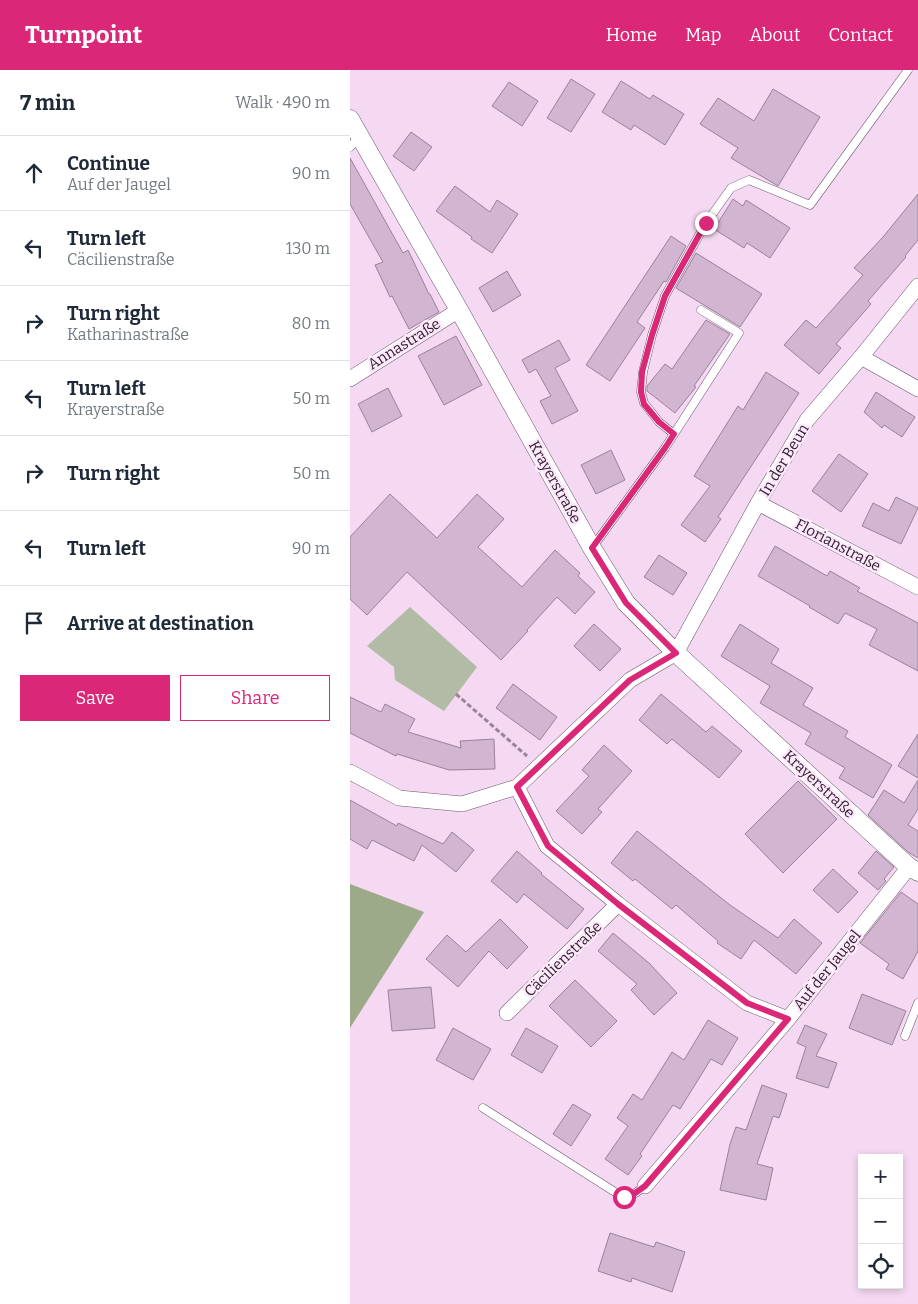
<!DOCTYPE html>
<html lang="en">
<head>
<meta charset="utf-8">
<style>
	body { margin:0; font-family:Bitter,serif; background:#f2f2f3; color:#1f2937 }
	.controls { position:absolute; right:15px; bottom:15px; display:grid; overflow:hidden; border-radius:0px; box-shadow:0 2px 8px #0003 }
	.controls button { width:45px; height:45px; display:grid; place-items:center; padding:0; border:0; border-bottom:1px solid #e0e1e3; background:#fff; color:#1f2937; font:25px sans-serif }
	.stop { position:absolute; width:15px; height:15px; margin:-11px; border:4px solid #db2777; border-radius:50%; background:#fff }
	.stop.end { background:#db2777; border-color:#fff; box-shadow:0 1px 5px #0008 }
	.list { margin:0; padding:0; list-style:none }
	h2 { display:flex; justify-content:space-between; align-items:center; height:65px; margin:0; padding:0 20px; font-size:21px }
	h2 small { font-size:16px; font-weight:400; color:#747a83 }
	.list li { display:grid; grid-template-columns:32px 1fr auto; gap:15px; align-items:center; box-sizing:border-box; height:75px; padding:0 20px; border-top:1px solid #e0e1e3 }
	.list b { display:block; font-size:19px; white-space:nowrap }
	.list p { margin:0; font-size:16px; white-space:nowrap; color:#747a83 }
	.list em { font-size:16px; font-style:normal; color:#747a83 }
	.actions { display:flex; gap:10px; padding:15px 20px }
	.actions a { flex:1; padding:11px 0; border:1px solid #db2777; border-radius:0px; text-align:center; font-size:18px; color:#db2777 }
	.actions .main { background:#db2777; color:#fff }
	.icon { flex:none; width:28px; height:28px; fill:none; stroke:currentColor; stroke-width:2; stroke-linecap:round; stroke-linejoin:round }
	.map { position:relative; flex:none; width:568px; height:1234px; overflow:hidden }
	header { display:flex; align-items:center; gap:30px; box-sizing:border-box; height:70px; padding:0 25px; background:#db2777; color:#fff }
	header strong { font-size:24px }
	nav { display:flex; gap:28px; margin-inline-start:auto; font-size:18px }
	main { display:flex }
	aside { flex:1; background:#fff }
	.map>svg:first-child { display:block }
	.green { fill:#b2bba6 }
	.forest { fill:#9caa89 }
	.building { fill:#d2b5d0; stroke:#9b8199 }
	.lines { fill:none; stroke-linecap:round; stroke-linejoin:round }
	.service-casing { stroke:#6d556b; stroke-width:9 }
	.minor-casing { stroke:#6d556b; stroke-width:16 }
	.tertiary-casing { stroke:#6d556b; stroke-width:19 }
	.path { stroke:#998597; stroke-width:3; stroke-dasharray:5 2.5; stroke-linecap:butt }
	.service { stroke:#fff; stroke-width:8 }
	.minor { stroke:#fff; stroke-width:15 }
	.tertiary { stroke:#fff; stroke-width:18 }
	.route { stroke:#db2777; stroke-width:6 }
	.labels { text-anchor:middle; stroke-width:5; stroke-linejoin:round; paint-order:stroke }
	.street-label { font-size:15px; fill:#2d232c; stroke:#ffe8fd }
</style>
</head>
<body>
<header>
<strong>Turnpoint</strong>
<nav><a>Home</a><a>Map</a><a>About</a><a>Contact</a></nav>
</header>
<main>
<aside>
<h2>7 min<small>Walk · 490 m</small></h2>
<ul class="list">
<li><svg class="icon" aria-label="ahead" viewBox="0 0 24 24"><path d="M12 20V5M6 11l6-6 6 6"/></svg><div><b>Continue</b><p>Auf der Jaugel</p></div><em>90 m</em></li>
<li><svg class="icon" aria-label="left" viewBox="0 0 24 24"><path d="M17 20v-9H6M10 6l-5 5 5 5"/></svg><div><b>Turn left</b><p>Cäcilienstraße</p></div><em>130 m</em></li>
<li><svg class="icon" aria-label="right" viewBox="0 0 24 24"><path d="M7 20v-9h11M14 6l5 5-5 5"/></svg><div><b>Turn right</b><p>Katharinastraße</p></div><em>80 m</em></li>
<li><svg class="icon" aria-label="left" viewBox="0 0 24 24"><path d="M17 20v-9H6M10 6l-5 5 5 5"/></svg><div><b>Turn left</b><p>Krayerstraße</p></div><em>50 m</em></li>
<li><svg class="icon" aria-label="right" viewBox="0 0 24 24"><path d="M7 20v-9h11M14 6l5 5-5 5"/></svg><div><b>Turn right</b></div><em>50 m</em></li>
<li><svg class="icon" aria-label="left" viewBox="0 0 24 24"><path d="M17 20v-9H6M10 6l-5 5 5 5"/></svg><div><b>Turn left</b></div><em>90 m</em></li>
<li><svg class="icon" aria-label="arrive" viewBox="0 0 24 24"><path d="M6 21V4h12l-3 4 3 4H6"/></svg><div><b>Arrive at destination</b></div></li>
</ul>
<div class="actions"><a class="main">Save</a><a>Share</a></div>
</aside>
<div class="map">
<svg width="568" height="1234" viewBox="0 0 568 1234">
	<rect width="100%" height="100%" fill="#f5d9f2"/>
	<!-- green -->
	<path class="green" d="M60,537L127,597L94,641L45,610L44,597L17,576Z"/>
	<!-- forest -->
	<path class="forest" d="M0,814L74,842L0,958Z"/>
	<!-- building -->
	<path class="building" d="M221,9L245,24L221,62L197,48Z
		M271,11L300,29L303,25L334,44L315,75L284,55L281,60L252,42Z
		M159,12L188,31L172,56L142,36Z
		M423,19L470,47L428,116L381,88L388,78L350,54L368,28L404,51Z
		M61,62L82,77L64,101L43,86Z
		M0,88L53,183L58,180L79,224H80L89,242L59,259L42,226L40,227L25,195L33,192L0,134Z
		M105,116L140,142L147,130L168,144L142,183L121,169L122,167L86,141Z
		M568,124V170L555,186L556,187L518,231L521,234L486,274L491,278L469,304L434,275L456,250L466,258L513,205L504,198L533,167Z
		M383,129L393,136L396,130L440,158L420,188L397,173L394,178L364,159Z
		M321,166L336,176L316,212L314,211L287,252L295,258L260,311L236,295Z
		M346,183L412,224L390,257L326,218Z
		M157,201L171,225L143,242L129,218Z
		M356,250L380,264L344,316L346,317L325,343L297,321V316L315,294L322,299Z
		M106,266L132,315L94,335L68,286Z
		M209,270L220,290L205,298L228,341L202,354L190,331L201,326L186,299L179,303L172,290Z
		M416,302L449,323L368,447L371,449L355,472L331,455L360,416L344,406L388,336L393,340Z
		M38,318L52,346L22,362L8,334Z
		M526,322L565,347L552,367L534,355L532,358L514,342Z
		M261,380L275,410L246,424L231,395Z
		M489,384L518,404L491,442L462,421Z
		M40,424L87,468L127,424L154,449L128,477L172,517L205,480L230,503L228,506L245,522L225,544L207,527L177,560L178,561L151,590L57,502L17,545L0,529V467Z
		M546,427L568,438L551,474L512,456L523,433L539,441Z
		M425,476L477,506L480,501L510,518L507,521L568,553V601L519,575L527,559L495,543L488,554L459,537L460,536L408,506Z
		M309,485L337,503L323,525L294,507Z
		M244,554L271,579L250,601L224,576Z
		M390,554L429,579L421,593L463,618L453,635L498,661L495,667L542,695L523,728L489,708L495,698L455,674L461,663L410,633L420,616L371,586Z
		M163,614L207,647L190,670L146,638Z
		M311,624L356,662L362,656L392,681L369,708L322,669L317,674L289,650Z
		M0,627L31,642L35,634L65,649L58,662L111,678L110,671L144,669L145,699L99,700L47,684L46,686L0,663Z
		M568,664V708L548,696Z
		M254,675L282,701L248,739L252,742L232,764L206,741L239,706L232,700Z
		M568,710V739L558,755L568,761V788L558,782L518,745L534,720L554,733Z
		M448,711L487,749L433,803L395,764Z
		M0,730L47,756L48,753L93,774L102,762L124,780L106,802L72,775L64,791L22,770L17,779L0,769Z
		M287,761L380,835L428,868L444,849L472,873L446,904L404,870L391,889L367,873L368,871L326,835L322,839L285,809L283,811L261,793Z
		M167,781L192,803L191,804L234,839L217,859L174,824L167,833L141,811Z
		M526,781L544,797L534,809L536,811L528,820L508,803Z
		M483,799L508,822L488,843L463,820Z
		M551,822L568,834V881L553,909L536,899L539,894L510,873Z
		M150,849L178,877L157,899L139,881L108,917L76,889L97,865L116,882Z
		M263,863L299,893L327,923L304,945L281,920L287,914L248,881Z
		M225,910L267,951L241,977L199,936Z
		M81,917L85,958L42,961L38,920Z
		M512,924L556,941L542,975L499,958Z
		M358,950L388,968L372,995L361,989L330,1039L323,1035L290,1084L292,1086L278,1105L255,1089L278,1056L267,1048L283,1024L292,1030L322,982L334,990Z
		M455,955L477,964L466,986L487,993L478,1018L446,1008L456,977L447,973Z
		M103,958L141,979L123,1010L86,990Z
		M176,958L208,976L192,1003L161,985Z
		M412,1015L437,1024L429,1048L423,1046L407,1094L423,1098L416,1130L370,1120L380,1074L386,1057L396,1060Z
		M223,1034L241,1045L221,1076L203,1064Z
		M260,1163L304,1177L306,1172L335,1182L322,1222L282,1208L281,1212L248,1201Z"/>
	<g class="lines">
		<!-- service casing -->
		<g class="service-casing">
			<path id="service" d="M0,77L10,66
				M324,364L309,352L294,333L291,322L293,302L302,265L315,226L356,153L381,118L399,110L460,135L558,0
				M242,478L315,378L389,263L351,240
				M555,966L568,933
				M133,1038L268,1124C280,1130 285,1123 295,1116"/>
		</g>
		<!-- minor casing -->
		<g class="minor-casing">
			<path id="minor" d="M511,287L568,319
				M0,309L109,240
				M408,433L568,517
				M0,702L49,728L112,734L167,717L280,610L326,583L408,433L457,350L511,287L568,216
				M167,717L197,776L268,834L397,933L438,949
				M157,943L268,834
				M295,1116L438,949L559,797"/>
		</g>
		<!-- tertiary casing -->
		<g class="tertiary-casing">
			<path id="tertiary" d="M0,49L109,240L242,478L276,533L326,583L559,797L568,802"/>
		</g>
		<!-- path -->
		<path class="path" d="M106,624L177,686"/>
		<!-- service -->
		<use href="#service" class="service"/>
		<!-- minor -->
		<use href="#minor" class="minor"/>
		<!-- tertiary -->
		<use href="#tertiary" class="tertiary"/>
	</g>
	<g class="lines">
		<!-- route -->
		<path class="route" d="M274,1127L281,1126L295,1116L438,949L397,933L268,834L198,776L167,717L280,610L326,583L276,533L242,478L315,378L324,364L309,352L294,334L291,322L292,302L302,265L315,226L356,153"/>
	</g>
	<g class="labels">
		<!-- street labels -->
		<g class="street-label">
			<text transform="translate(54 274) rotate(-32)" y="5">Annastraße</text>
			<text transform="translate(434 390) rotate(-59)" y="5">In der Beun</text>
			<text transform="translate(205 412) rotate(61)" y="5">Krayerstraße</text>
			<text transform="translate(488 475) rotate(28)" y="5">Florianstraße</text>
			<text transform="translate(469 714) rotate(43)" y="5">Krayerstraße</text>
			<text transform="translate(213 889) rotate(-44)" y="5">Cäcilienstraße</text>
			<text transform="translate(477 900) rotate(-51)" y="5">Auf der Jaugel</text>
		</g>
	</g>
</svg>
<div class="controls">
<button>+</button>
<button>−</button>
<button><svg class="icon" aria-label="locate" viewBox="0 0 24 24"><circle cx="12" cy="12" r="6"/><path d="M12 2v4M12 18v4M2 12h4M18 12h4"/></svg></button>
</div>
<div class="stop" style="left:274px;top:1127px"></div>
<div class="stop end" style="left:356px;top:153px"></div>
</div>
</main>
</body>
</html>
